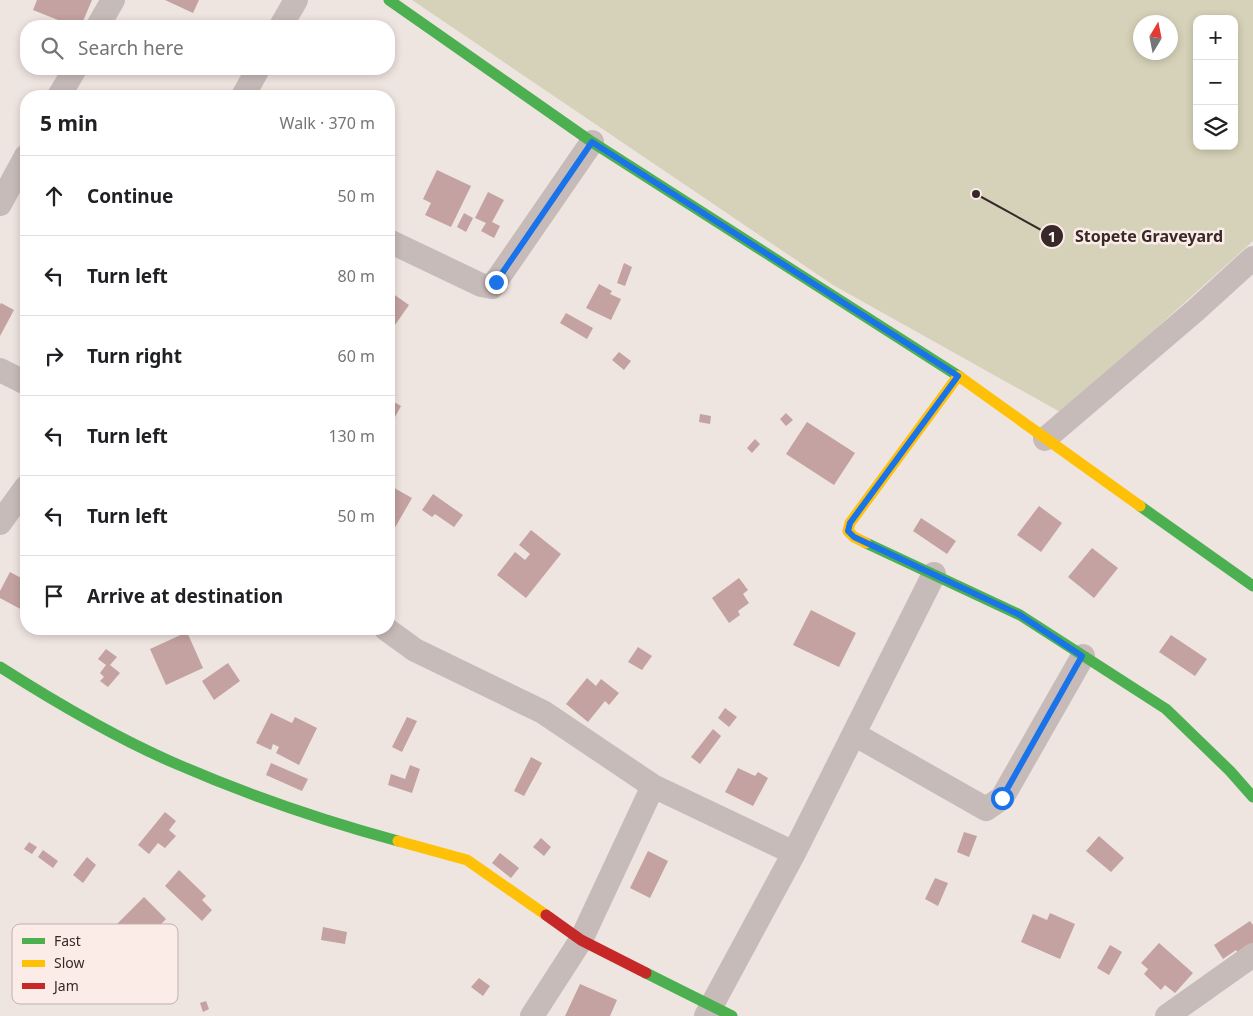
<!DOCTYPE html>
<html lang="en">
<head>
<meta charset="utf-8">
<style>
	body { margin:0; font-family:"Noto Sans",sans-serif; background:#f6f6f6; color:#202124 }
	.controls { position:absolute; right:15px; top:15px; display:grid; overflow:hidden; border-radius:10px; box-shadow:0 2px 8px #0003 }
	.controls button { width:45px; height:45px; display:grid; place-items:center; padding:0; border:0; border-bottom:1px solid #e0e0e0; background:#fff; color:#202124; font:25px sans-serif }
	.compass { position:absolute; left:1133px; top:15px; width:45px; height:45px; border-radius:50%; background:#fff; box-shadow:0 2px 8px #0003; rotate:10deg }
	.stop { position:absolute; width:15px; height:15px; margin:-11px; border:4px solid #1a73e8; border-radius:50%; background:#fff }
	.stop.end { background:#1a73e8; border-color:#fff; box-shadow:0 1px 5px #0008 }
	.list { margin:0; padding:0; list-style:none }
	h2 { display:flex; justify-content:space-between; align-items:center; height:65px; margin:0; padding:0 20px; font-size:21px }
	h2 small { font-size:16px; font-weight:400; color:#757577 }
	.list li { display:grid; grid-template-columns:32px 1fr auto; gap:15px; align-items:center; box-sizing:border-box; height:80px; padding:0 20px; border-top:1px solid #e0e0e0 }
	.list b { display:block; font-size:19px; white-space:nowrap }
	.list em { font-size:16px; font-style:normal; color:#757577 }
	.icon { flex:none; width:28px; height:28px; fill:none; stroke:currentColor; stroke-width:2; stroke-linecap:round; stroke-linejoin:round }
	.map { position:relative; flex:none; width:1253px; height:1016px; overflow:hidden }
	.search { position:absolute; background:#fff; box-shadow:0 2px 8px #0003; left:20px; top:20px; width:375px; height:55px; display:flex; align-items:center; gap:12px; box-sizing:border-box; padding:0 18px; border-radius:20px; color:#757577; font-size:19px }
	.panel { position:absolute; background:#fff; box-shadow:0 2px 8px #0003; left:20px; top:90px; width:375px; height:545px; border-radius:20px }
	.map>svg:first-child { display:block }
	.green { fill:#d6d2b9; fill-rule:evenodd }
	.building { fill:#c3a2a1 }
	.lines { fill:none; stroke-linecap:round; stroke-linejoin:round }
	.street { stroke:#c7bbb9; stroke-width:24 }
	.fast { stroke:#4caf50; stroke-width:11 }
	.slow { stroke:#ffc107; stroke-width:11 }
	.jam { stroke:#c62828; stroke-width:11 }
	.route { stroke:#1a73e8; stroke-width:6 }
	.key { fill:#fbece7; stroke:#c0b1ad; stroke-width:1 }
	.key-label { font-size:14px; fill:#382827 }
	.leader { fill:none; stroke:#382827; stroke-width:2 }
	.callout-dot { fill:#382827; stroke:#fbece7; stroke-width:2 }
	.mark-label { font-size:15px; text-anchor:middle; font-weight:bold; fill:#fff }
	.callout-label { font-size:16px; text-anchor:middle; font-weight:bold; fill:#382827; stroke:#fbece7; stroke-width:5; stroke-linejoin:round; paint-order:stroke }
</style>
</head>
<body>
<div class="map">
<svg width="1253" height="1016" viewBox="0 0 1253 1016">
	<rect width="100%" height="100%" fill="#eee4e0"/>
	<!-- green -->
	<path class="green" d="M412,0H1253V241L1062,413L833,285ZM1197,19H1234V146H1197ZM1140,22H1170V52H1140Z"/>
	<!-- building -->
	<path class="building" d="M37,0H92L81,26H73L33,10Z
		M165,0H199L193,13Z
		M437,170L471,186L451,227L425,215L431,203L423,199Z
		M488,192L504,200L492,222L500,226L494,238L481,231L486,223L475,218Z
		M464,213L473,218L466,232L457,227Z
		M624,263L632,267L625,286L617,283Z
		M599,284L612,291L610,294L621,299L611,320L586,308Z
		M389,291L409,305L395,325L389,321Z
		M1,303L14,310L0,336V305Z
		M566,313L593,328L587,339L560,323Z
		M619,352L631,361L624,370L612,360Z
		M389,399L401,406L395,417L389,413Z
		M786,413L793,420L786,426L780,419Z
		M700,414L711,416L710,424L699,422Z
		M807,422L855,453L834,485L786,454Z
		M755,439L760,444L752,453L747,448Z
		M389,485L412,498L393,531L389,528Z
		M433,494L463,515L454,527L435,514L432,517L422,510Z
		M1039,506L1062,523L1041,552L1017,535Z
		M921,518L956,541L947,554L913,531Z
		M531,530L561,554L526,598L497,575L515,552L525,560L530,554L519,545Z
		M1092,548L1118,568L1094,598L1068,577Z
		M10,572L23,579L20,584L26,587V612L0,598V591Z
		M739,578L748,590L743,594L749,603L738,611L740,615L729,623L712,598Z
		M811,610L856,633L839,667L793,645Z
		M187,632L203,668L166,685L150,649Z
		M1171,635L1207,659L1195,676L1159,652Z
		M638,647L652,656L642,670L628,662Z
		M106,649L117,657L110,665L120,673L108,687L100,681L104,677L100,673L106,665L98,659Z
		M228,663L240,681L214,700L202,681Z
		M587,678L596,686L601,679L619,693L609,705L605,701L588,722L566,704Z
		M725,708L737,717L729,727L718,718Z
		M271,713L292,723L295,717L317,728L299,765L276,753L279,747L273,744L271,750L256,743Z
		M407,717L417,721L402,752L392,747Z
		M713,729L721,736L700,764L691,757Z
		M531,757L542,763L524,796L514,791Z
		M271,763L308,779L302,791L266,775Z
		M410,765L420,769L412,793L388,785L391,774L405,779Z
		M738,768L755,776L758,772L768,778L753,806L725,792Z
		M165,812L176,821L169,830L176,836L165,848L158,843L149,854L138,845Z
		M964,832L977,836L969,857L957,852Z
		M1099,836L1124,858L1111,872L1086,851Z
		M541,838L551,847L544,856L533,847Z
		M29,842L37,847L32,854L24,849Z
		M43,850L58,861L53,868L38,857Z
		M648,851L668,861L650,898L630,888Z
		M500,853L519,868L511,878L492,863Z
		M87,857L96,865L83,883L73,875Z
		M179,870L206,896L202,900L212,910L202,921L165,886Z
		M935,878L948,883L938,906L925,899Z
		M144,897L166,919L144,942L136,934L130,939L116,925Z
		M1050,913L1075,924L1060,959L1021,942L1033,914L1047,920Z
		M1250,921L1253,925V945L1239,955L1236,950L1223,959L1214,945Z
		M323,927L347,932L345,944L321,940Z
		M1159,943L1193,973L1175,993L1165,985L1161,990L1144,974L1148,969L1141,963Z
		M1110,945L1122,952L1109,975L1097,968Z
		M479,978L490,986L483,996L471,987Z
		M580,984L617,1000L610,1016H565Z
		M206,1001L209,1009L203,1012L200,1003Z"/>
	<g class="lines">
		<!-- street -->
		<path class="street" d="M98,26L113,0
			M281,26L296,0
			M59,96L75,69
			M243,96L258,69
			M0,204L26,156
			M389,241L481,285L492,287L592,142
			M0,370L26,383
			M1045,439L1196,310L1253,258
			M0,523L26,487
			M386,629L415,650L543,712L653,786L794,853
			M854,734L986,809L1002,798L1083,656
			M532,1016L581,940L653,786
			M706,1016L794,853L934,574
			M1167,1016L1253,955"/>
		<!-- fast -->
		<path class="fast" d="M389,0L592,142L960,377
			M1140,506L1253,586
			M866,543L1020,615L1166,709L1230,771L1253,797
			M0,667C55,702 112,736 172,762C245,794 321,820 398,841
			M646,973L732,1016"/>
		<!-- slow -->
		<path class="slow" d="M960,377L1140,506
			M866,543L854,537L848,531L850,523L958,376
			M398,841L467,860L546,915"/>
		<!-- jam -->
		<path class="jam" d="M546,915L581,940L646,973"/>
	</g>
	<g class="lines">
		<!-- route -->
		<path class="route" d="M496,282L592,142L958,376L850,523L848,531L854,537L1020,615L1082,656L1002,798"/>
	</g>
	<!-- legend -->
	<rect x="12" y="924" width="166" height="80" rx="8" class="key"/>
	<rect x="22" y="938" width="23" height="6" fill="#4caf50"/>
	<rect x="22" y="960" width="23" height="7" fill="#ffc107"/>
	<rect x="22" y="983" width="23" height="6" fill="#c62828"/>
	<g class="key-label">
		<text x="54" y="946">Fast</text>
		<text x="54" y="968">Slow</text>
		<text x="54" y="991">Jam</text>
	</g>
	<!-- callouts -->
	<path class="leader" d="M976 194L1052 236"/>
	<g class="callout-dot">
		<circle cx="976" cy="194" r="5"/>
		<circle cx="1052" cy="236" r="12"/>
	</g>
	<g class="mark-label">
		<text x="1052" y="242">1</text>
	</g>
	<g class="callout-label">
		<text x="1149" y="242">Stopete Graveyard</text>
	</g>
</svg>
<div class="controls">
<button>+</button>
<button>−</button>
<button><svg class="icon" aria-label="layers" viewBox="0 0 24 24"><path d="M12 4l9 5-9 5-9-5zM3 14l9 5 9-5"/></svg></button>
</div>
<svg class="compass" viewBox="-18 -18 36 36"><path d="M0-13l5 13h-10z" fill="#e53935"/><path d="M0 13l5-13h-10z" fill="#757577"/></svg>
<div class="stop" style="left:1002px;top:798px"></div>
<div class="stop end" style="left:496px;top:282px"></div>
<div class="search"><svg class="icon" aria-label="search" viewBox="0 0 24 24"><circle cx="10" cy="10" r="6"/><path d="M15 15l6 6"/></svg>Search here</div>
<section class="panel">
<h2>5 min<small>Walk · 370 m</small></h2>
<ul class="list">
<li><svg class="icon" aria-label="ahead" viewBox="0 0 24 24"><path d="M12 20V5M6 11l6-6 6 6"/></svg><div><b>Continue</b></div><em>50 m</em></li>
<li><svg class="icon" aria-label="left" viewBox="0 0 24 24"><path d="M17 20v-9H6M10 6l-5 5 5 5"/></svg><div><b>Turn left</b></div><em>80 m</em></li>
<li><svg class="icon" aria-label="right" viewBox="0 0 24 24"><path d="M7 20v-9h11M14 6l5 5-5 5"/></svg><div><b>Turn right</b></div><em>60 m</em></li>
<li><svg class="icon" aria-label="left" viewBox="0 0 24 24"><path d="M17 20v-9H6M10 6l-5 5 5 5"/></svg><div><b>Turn left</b></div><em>130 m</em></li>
<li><svg class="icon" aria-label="left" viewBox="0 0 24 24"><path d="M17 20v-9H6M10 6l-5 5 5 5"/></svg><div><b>Turn left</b></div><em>50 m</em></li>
<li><svg class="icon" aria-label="arrive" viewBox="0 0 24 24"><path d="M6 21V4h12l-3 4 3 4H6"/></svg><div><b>Arrive at destination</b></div></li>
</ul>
</section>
</div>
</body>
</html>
